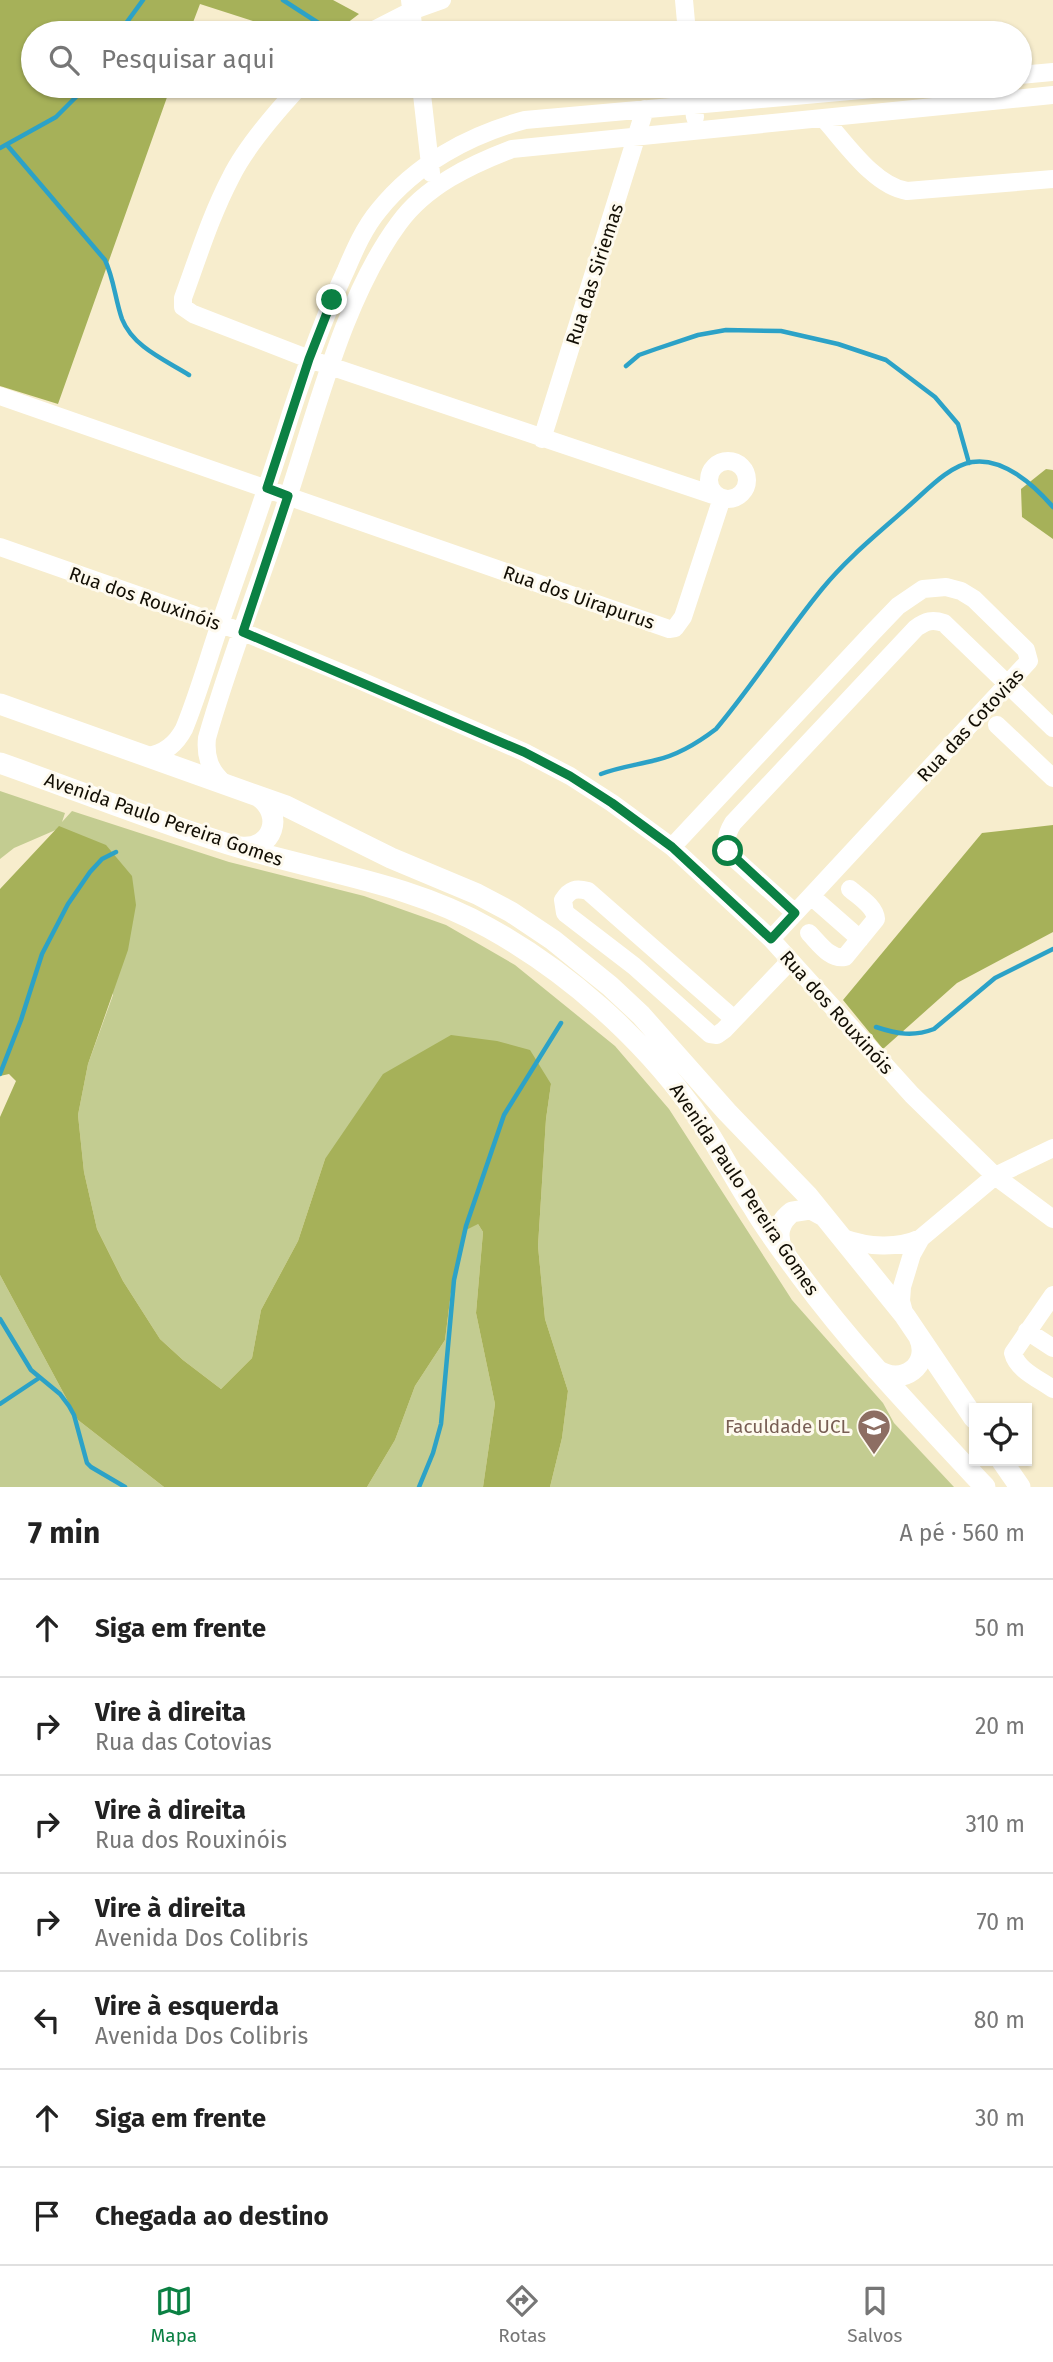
<!DOCTYPE html>
<html lang="pt">
<head>
<meta charset="utf-8">
<style>
	body { margin:0; font-family:"Fira Sans",sans-serif; background:#f2f2f2; color:#222 }
	.controls { position:absolute; right:21px; bottom:21px; display:grid; overflow:hidden; border-radius:0px; box-shadow:0 2px 5px #0004 }
	.controls button { width:63px; height:63px; display:grid; place-items:center; padding:0; border:0; border-bottom:2px solid #e0e0e0; background:#fff; color:#222; font:35px sans-serif }
	.stop { position:absolute; width:21px; height:21px; margin:-16px; border:5px solid #0b8043; border-radius:50%; background:#fff }
	.stop.end { background:#0b8043; border-color:#fff; box-shadow:0 2px 7px #0008 }
	.list { margin:0; padding:0; list-style:none }
	h2 { display:flex; justify-content:space-between; align-items:center; height:91px; margin:0; padding:0 28px; font-size:30px }
	h2 small { font-size:23px; font-weight:400; color:#767676 }
	.list li { display:grid; grid-template-columns:46px 1fr auto; gap:21px; align-items:center; box-sizing:border-box; height:98px; padding:0 28px; border-top:2px solid #e0e0e0 }
	.list b { display:block; font-size:26px; white-space:nowrap }
	.list p { margin:0; font-size:23px; white-space:nowrap; color:#767676 }
	.list em { font-size:23px; font-style:normal; color:#767676 }
	.icon { flex:none; width:38px; height:38px; fill:none; stroke:currentColor; stroke-width:2; stroke-linecap:round; stroke-linejoin:round }
	.map { position:relative; flex:none; width:1053px; height:1487px; overflow:hidden }
	.search { position:absolute; background:#fff; box-shadow:0 2px 5px #0004; left:21px; right:21px; top:21px; height:77px; display:flex; align-items:center; gap:18px; box-sizing:border-box; padding:0 24px; border-radius:38px; color:#767676; font-size:26px }
	.sheet { height:777px; background:#fff }
	nav { display:flex; justify-content:space-around; align-items:center; box-sizing:border-box; height:98px; border-top:2px solid #e0e0e0; background:#fff; font-size:19px; color:#767676 }
	nav a { display:grid; justify-items:center; gap:4px }
	nav .on { color:#0b8043 }
	.map>svg:first-child { display:block }
	.green { fill:#c3cc91 }
	.forest { fill:#a6b159 }
	.lines { fill:none; stroke-linecap:round; stroke-linejoin:round }
	.stream { stroke:#2ca2c7; stroke-width:4.5 }
	.minor { stroke:#fff; stroke-width:18 }
	.major { stroke:#fff; stroke-width:21 }
	.route { stroke:#0b8043; stroke-width:9 }
	.labels { text-anchor:middle; stroke-width:6; stroke-linejoin:round; paint-order:stroke }
	.street-label { font-size:19px; fill:#120e04; stroke:#fefaee }
	.education-label { font-size:19px; fill:#785e54; stroke:#fefaee; text-anchor:end }
</style>
</head>
<body>
<div class="map">
<svg width="1053" height="1487" viewBox="0 0 1053 1487">
	<rect width="100%" height="100%" fill="#f7edcd"/>
	<!-- green -->
	<path class="green" d="M0,791L65,813L62,822L72,811L229,862L364,896L446,925L515,965L615,1046L669,1109L792,1300L883,1403L894,1423L954,1487H550L562,1438L568,1391L545,1319L538,1246L546,1119L551,1084L325,1159L298,1241L261,1310L252,1358L221,1389L183,1360L160,1339L123,1281L97,1229L84,1172L78,1115L88,1064L113,995L58,829L14,848L0,859Z
		M473,1224H478L483,1232L476,1313L495,1404L483,1487H367L395,1440L415,1386L445,1340L451,1292L463,1240L466,1230Z
		M0,1275L78,1420L164,1487H0Z"/>
	<!-- forest -->
	<path class="forest" d="M0,0H333L359,14L334,33H290L200,4L189,33H33V86H171L58,404L0,386Z
		M1046,469L1053,470V539L1022,517L1021,489Z
		M1053,825V932L957,983L883,1049L843,1000L982,833Z
		M59,826L106,845L132,876L136,905L128,950L88,1064L78,1115L84,1172L97,1229L123,1281L160,1339L183,1360L221,1389L252,1358L261,1310L298,1241L325,1159L383,1074L451,1035L497,1041L530,1050L551,1084L546,1119L538,1246L545,1319L568,1391L562,1438L550,1487H483L495,1404L476,1313L483,1232L478,1224L466,1230L451,1292L445,1340L415,1386L395,1440L367,1487H164L78,1420L0,1275V1117L16,1081L9,1074L0,1076V889Z"/>
	<g class="lines">
		<!-- stream -->
		<path class="stream" d="M283,0L334,33
			M119,33L143,0
			M7,145L105,260C114,279 115,299 122,319C133,347 165,360 189,375
			M0,148L56,117L87,86
			M626,366L639,355L656,349L698,335L726,330L781,331L838,344L886,360L935,397L958,424L969,463
			M601,774C619,767 637,765 656,760C678,755 699,742 716,729C754,684 785,634 822,589C848,557 881,531 911,504C928,489 949,466 972,462C1003,457 1034,485 1053,507
			M876,1027C897,1034 913,1037 934,1029L995,978L1053,949
			M0,1074L21,1020L42,954L68,904L90,872L102,859L116,852
			M0,1319L31,1370L60,1394L69,1406L74,1415L87,1463L91,1467L125,1487
			M0,1404L39,1378
			M419,1487L433,1453L441,1424L454,1280L466,1226L504,1115L561,1023"/>
		<!-- minor -->
		<path class="minor" d="M410,0L414,33
			M684,0L687,33
			M368,33L411,11L442,0
			M1020,75L1053,72
			M421,86L431,173
			M691,86L695,117
			M823,118C845,142 874,186 907,191L1053,179
			M0,396L669,629L675,628L683,617L722,498L309,359L193,314L183,307V298C198,257 211,215 231,177C246,146 277,111 300,86
			M542,439L645,109
			M709 480a19 19 0 1 1 38 0a19 19 0 1 1-38 0Z
			M0,547L243,632L359,680L524,752L570,776L612,803L672,847L771,939L912,1095L995,1176L1053,1219
			M997,725L1053,778
			M147,756C164,754 176,744 184,729C198,695 208,659 220,624C244,554 269,484 291,413C307,364 324,317 346,270C355,249 364,228 379,210C416,164 469,135 525,120L906,86
			M224,783C210,771 205,757 207,738C230,657 262,578 288,497C317,410 344,297 399,223C426,186 470,165 512,149L1053,95
			M672,847L873,632L898,606L923,589L946,587L961,591L974,599L1026,650L1029,661L771,939
			M811,896L860,939
			M795,913L734,858C724,845 725,836 733,823L916,628C926,621 932,619 944,623L1053,728
			M809,933C819,943 830,960 845,957L876,919C875,906 859,897 850,889
			M734,1019L588,891C576,888 570,889 563,900L565,913L634,966L710,1034L717,1035L724,1030L790,961
			M843,1238C868,1247 897,1249 921,1238
			M1053,1295L1013,1353C1017,1370 1039,1379 1053,1389
			M905,1316L901,1301L902,1287L912,1254L921,1238L995,1176L1053,1148
			M1027,1331L1053,1348"/>
		<!-- major -->
		<path class="major" d="M0,704L286,806L391,858L477,894L511,912L553,940L610,986L641,1015L727,1112L808,1196L905,1316L974,1418
			M0,763C80,791 160,824 241,848C325,873 412,884 489,928C568,972 640,1036 693,1109C715,1140 732,1175 753,1207C767,1231 784,1253 800,1275C856,1351 921,1418 985,1487
			M240,847C273,851 285,814 258,796
			M782,1249C776,1234 779,1222 792,1212L811,1209L824,1216
			M877,1370C902,1387 932,1365 919,1337
			M1002,1461L1020,1487"/>
	</g>
	<g class="lines">
		<!-- route -->
		<path class="route" d="M332,300L309,359L267,488L288,496L243,632L524,752L570,776L612,803L672,847L771,939L795,913L728,851"/>
	</g>
	<!-- icons -->
	<defs>
		<g id="university-pin" transform="scale(1.75)"><path d="M0 17L-7.5 6A9.5 9.5 0 1 1 7.5 6Z" fill="#8d6e63" stroke="#fefaee"/><path d="M0-5L7-2L0 1L-7-2ZM-4 1L0 2.5L4 1V4Q0 6-4 4Z" fill="#fff"/></g>
	</defs>
	<g fill-rule="evenodd">
		<use href="#university-pin" x="874" y="1426"/>
	</g>
	<g class="labels">
		<!-- street labels -->
		<g class="street-label">
			<text transform="translate(594 274) rotate(-72)" y="7">Rua das Siriemas</text>
			<text transform="translate(579 597) rotate(19)" y="7">Rua dos Uirapurus</text>
			<text transform="translate(145 598) rotate(19)" y="7">Rua dos Rouxinóis</text>
			<text transform="translate(970 725) rotate(-47)" y="7">Rua das Cotovias</text>
			<text transform="translate(164 819) rotate(19)" y="7">Avenida Paulo Pereira Gomes</text>
			<text transform="translate(837 1012) rotate(48)" y="7">Rua dos Rouxinóis</text>
			<text transform="translate(745 1189) rotate(56)" y="7">Avenida Paulo Pereira Gomes</text>
		</g>
		<!-- education labels -->
		<g class="education-label">
			<text x="850" y="1433">Faculdade UCL</text>
		</g>
	</g>
</svg>
<div class="controls">
<button><svg class="icon" aria-label="locate" viewBox="0 0 24 24"><circle cx="12" cy="12" r="6"/><path d="M12 2v4M12 18v4M2 12h4M18 12h4"/></svg></button>
</div>
<div class="stop" style="left:728px;top:851px"></div>
<div class="stop end" style="left:332px;top:300px"></div>
<div class="search"><svg class="icon" aria-label="search" viewBox="0 0 24 24"><circle cx="10" cy="10" r="6"/><path d="M15 15l6 6"/></svg>Pesquisar aqui</div>
</div>
<section class="sheet">
<h2>7 min<small>A pé · 560 m</small></h2>
<ul class="list">
<li><svg class="icon" aria-label="ahead" viewBox="0 0 24 24"><path d="M12 20V5M6 11l6-6 6 6"/></svg><div><b>Siga em frente</b></div><em>50 m</em></li>
<li><svg class="icon" aria-label="right" viewBox="0 0 24 24"><path d="M7 20v-9h11M14 6l5 5-5 5"/></svg><div><b>Vire à direita</b><p>Rua das Cotovias</p></div><em>20 m</em></li>
<li><svg class="icon" aria-label="right" viewBox="0 0 24 24"><path d="M7 20v-9h11M14 6l5 5-5 5"/></svg><div><b>Vire à direita</b><p>Rua dos Rouxinóis</p></div><em>310 m</em></li>
<li><svg class="icon" aria-label="right" viewBox="0 0 24 24"><path d="M7 20v-9h11M14 6l5 5-5 5"/></svg><div><b>Vire à direita</b><p>Avenida Dos Colibris</p></div><em>70 m</em></li>
<li><svg class="icon" aria-label="left" viewBox="0 0 24 24"><path d="M17 20v-9H6M10 6l-5 5 5 5"/></svg><div><b>Vire à esquerda</b><p>Avenida Dos Colibris</p></div><em>80 m</em></li>
<li><svg class="icon" aria-label="ahead" viewBox="0 0 24 24"><path d="M12 20V5M6 11l6-6 6 6"/></svg><div><b>Siga em frente</b></div><em>30 m</em></li>
<li><svg class="icon" aria-label="arrive" viewBox="0 0 24 24"><path d="M6 21V4h12l-3 4 3 4H6"/></svg><div><b>Chegada ao destino</b></div></li>
</ul>
</section>
<nav>
<a class="on"><svg class="icon" aria-label="map" viewBox="0 0 24 24"><path d="M3 6l6-2 6 2 6-2v14l-6 2-6-2-6 2zM9 4v14M15 6v14"/></svg>Mapa</a>
<a><svg class="icon" aria-label="directions" viewBox="0 0 24 24"><path d="M12 3l9 9-9 9-9-9zM9 14v-3h6M13 9l2 2-2 2"/></svg>Rotas</a>
<a><svg class="icon" aria-label="saved" viewBox="0 0 24 24"><path d="M7 4h10v16l-5-4-5 4z"/></svg>Salvos</a>
</nav>
</body>
</html>
